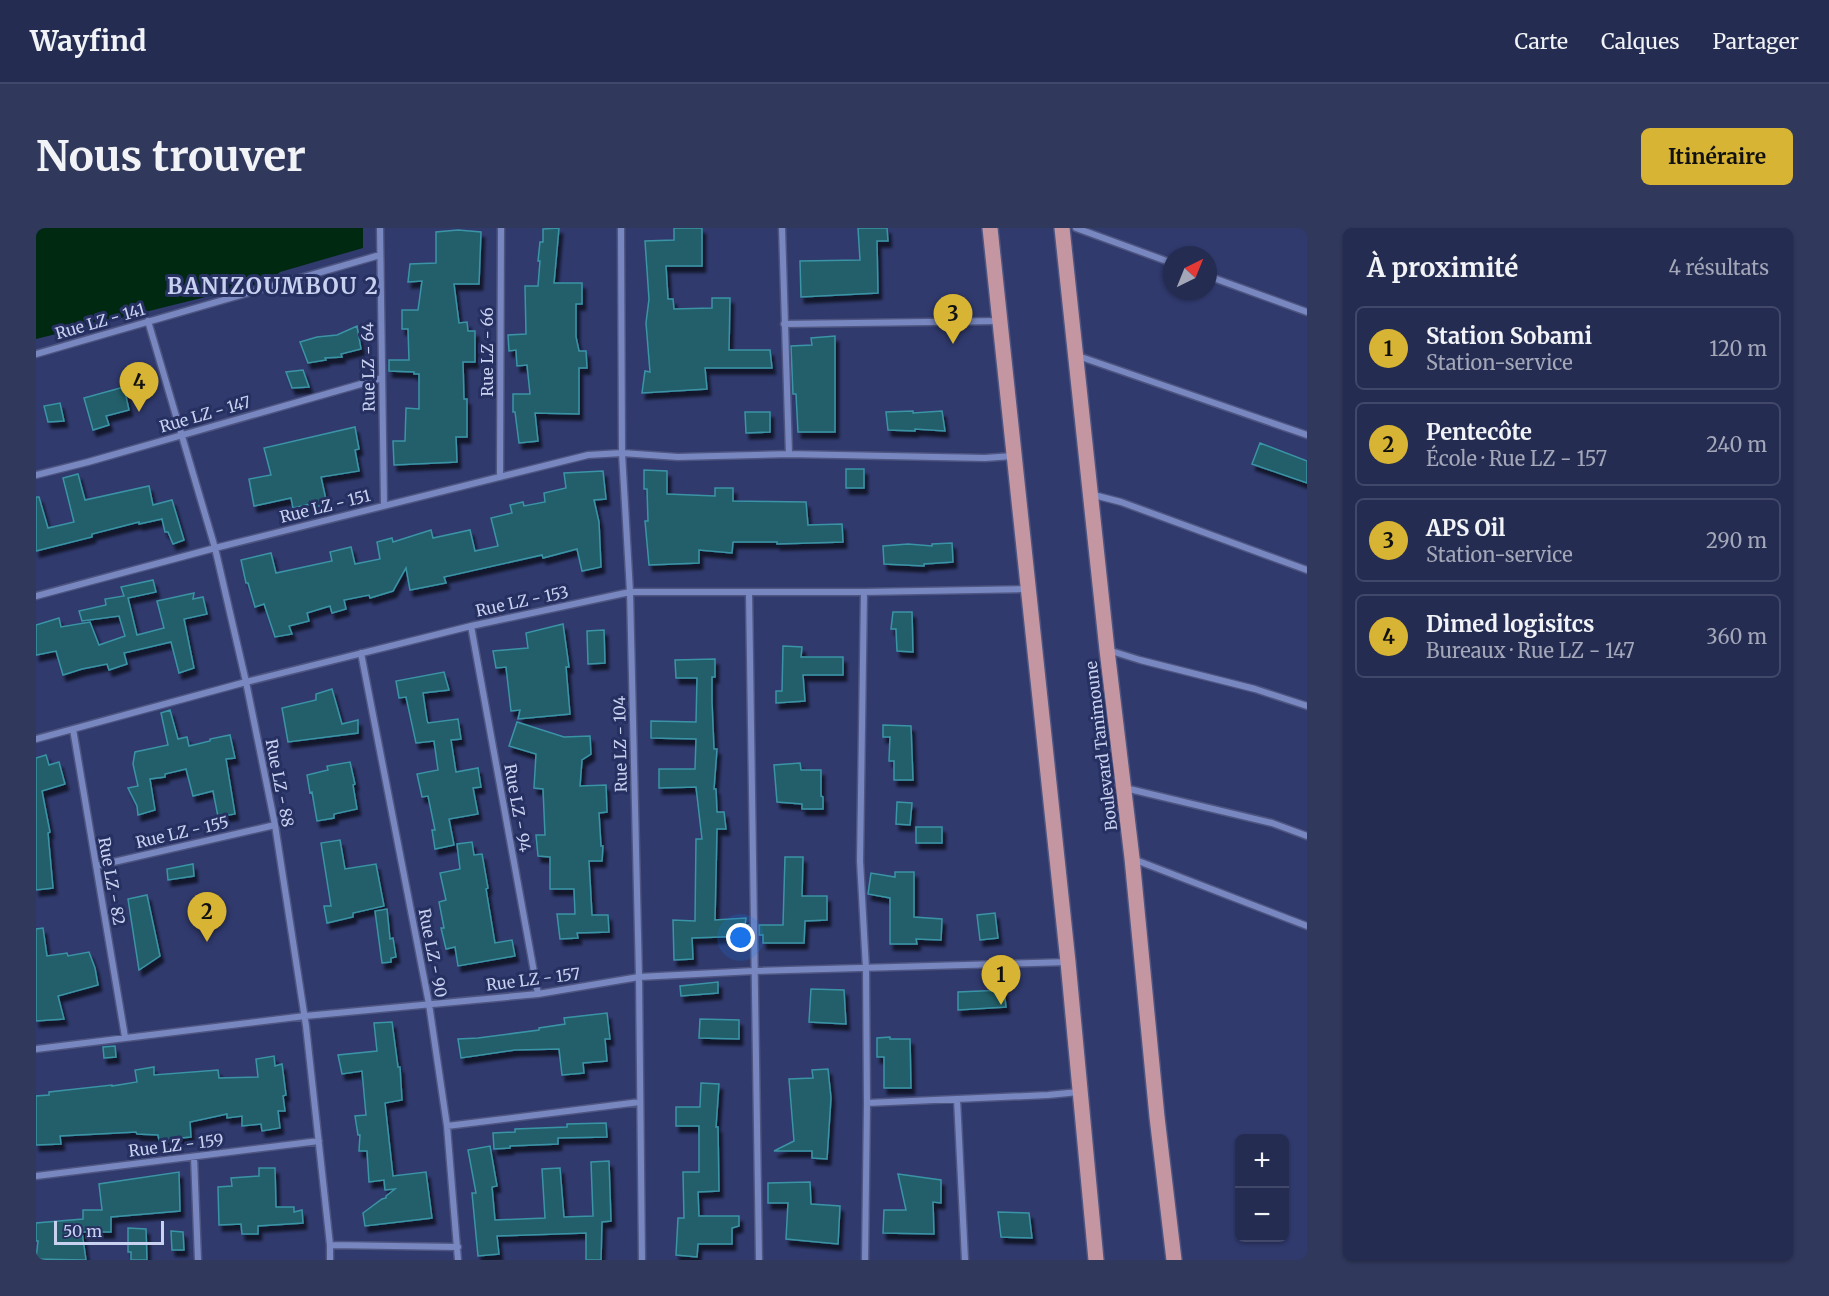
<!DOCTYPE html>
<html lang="fr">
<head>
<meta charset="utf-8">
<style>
	body { margin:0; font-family:Merriweather,serif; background:#30385c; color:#f1f3f6 }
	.controls { position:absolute; right:18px; bottom:18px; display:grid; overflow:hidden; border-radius:9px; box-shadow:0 2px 4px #0004 }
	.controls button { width:54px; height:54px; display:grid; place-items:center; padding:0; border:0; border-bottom:2px solid #414869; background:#242c52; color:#f1f3f6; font:30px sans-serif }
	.compass { position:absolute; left:1127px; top:18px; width:54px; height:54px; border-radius:50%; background:#242c52; box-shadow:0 2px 4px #0004; rotate:43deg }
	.scale { position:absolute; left:18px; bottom:15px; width:110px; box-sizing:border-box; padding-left:6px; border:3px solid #c9d1f0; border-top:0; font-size:16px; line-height:21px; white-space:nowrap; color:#c9d1f0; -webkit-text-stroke:4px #263061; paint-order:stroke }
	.you { position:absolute; left:705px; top:710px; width:21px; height:21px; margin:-15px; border:4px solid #fff; border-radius:50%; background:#1a73e8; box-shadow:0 0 0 9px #1a73e833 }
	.badge { display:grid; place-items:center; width:39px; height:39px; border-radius:50%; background:#d7b434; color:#111; font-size:20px; font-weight:700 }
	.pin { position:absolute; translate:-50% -50px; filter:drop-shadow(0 2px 3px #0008) }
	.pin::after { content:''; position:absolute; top:32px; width:21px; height:18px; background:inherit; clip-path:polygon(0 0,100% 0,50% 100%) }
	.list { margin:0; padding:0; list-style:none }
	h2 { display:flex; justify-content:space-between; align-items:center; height:78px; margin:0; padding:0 24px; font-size:26px }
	h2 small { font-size:20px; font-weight:400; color:#a3a7b8 }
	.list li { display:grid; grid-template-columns:39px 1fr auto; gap:18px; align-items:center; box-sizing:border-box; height:84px; margin:0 12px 12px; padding:0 12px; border:2px solid #414869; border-radius:9px }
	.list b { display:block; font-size:22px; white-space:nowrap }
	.list p { margin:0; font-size:20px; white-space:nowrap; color:#a3a7b8 }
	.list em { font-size:20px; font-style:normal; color:#a3a7b8 }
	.map { position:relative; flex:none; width:1271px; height:1032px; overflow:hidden; border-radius:9px }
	header { display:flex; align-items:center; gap:36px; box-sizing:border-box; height:84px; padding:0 30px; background:#242c52; border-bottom:2px solid #414869 }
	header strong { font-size:28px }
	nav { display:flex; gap:33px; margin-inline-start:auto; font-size:21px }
	.intro { display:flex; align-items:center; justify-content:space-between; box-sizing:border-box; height:144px; padding:0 36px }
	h1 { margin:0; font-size:42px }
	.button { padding:15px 27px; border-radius:9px; background:#d7b434; color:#111; font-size:21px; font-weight:700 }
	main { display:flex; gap:36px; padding:0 36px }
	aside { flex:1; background:#242c52; border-radius:9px; box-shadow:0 2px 4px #0004 }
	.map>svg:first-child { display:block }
	.water { fill:#002911 }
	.building { fill:#225e6a; stroke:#3b94a6; stroke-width:1.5; filter:url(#shadow) }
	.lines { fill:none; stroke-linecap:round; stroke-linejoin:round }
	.minor-casing { stroke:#4e5580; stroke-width:9 }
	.primary-casing { stroke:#4e5580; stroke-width:18 }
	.minor { stroke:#7887c0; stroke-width:6 }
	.primary { stroke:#c496a2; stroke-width:15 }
	.labels { text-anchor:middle; stroke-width:6; stroke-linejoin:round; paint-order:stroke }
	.street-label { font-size:16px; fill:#c9d1f0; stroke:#263061 }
	.district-label { font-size:22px; font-weight:bold; letter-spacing:1.5px; fill:#c9d1f0; stroke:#263061 }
</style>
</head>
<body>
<header>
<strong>Wayfind</strong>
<nav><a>Carte</a><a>Calques</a><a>Partager</a></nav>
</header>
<div class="intro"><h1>Nous trouver</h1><a class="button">Itinéraire</a></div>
<main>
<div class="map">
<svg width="1271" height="1032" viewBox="0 0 1271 1032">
	<defs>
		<filter id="shadow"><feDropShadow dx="3.5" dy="6" stdDeviation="1.5" flood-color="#0009"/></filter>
	</defs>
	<rect width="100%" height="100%" fill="#303a6d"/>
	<!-- water -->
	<path class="water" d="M0,0H327V20L244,44L234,53L0,111Z"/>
	<!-- building -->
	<path class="building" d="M523,0L518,55H546V76H540V109L543,123H550L551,140H543V186L499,185L502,213L483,215L479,184H477V166H494L491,137L481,138L480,122L473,123L472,107L490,106L489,58H502L504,33H502L504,14H507V1Z
		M638,0H666V38H630L632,71H637L638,81L676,80V70H694L693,122H734L736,140H669L671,161L606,165L609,143L614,144L610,95L613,71L609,13L638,12Z
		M822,0H851L852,13H841L842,65L765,69L764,33L824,32Z
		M422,2L445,4L443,56H418L423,95L431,94L432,103H439V134H427L428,171H431V209H420L421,234L358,237L357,213H369L370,180L383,181V146H378V144L353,143V132H373L372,101H366V82H382L386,53L372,54L374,36L400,35V4Z
		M321,98L325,121L305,126L306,129L289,130L290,132L272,135L264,114L281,109L301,107Z
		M799,108V204H762L760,166H757L755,118L776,117L775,110Z
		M267,142L273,159L256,160L250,144Z
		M88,159L93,182L70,188L73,197L57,202L48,170Z
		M24,175L28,193L12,194L8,178Z
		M877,183V185L906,183L909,203L879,201V203L852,202L850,184Z
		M709,184H734V204L710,205Z
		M319,199L323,221L319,222L323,243L285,249L291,276L276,280L275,276L257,280L255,270L218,278L213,251L235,247L228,220Z
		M1224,215L1271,233V255L1216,236Z
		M810,241H828V260H810Z
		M608,242L631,243V266L679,268V260H697V273L770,274L772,297L806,296L807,314L741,316V314H697L696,325L663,322V335L613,337L609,293H612L611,261H608Z
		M567,243L570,271L558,272L563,294L565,339L546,343L541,321L507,330L506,327L408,349L410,355L374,362L370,340L357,363L334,370L333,367L308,372L310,381L296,385L294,378L271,385L273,393L253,398L256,406L239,409L228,376L219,379L212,355H210L205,332L235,325L240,345L296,333L294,324L315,319L319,336L344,331L341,314L356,310L357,314L395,302L397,310L434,302L439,323L462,318L455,290L476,285L474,277L487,274L488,278L509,274L508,265L530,260L528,245Z
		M42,246L49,272L113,258L117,277L136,272L148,312L137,316L132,304H129L126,291L103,296V294L56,306V309L0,323V269H3L12,300L38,294L27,250Z
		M916,315L917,334L888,336V338L848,336L847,318L872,316L896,318V316Z
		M117,352L120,364L92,370L101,407L128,400L121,373L158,365L157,371L167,369L171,386L148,391L158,440L143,445L135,414L88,425L91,436L73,442L71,436L46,441L27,447L20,423L0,427V397L23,390L25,399L54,394L63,417L89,408L83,388L46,393L43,383L70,377L69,371L88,368L85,359Z
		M857,384H876L877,424L861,423L860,401H855Z
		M527,396L533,439H530L534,486L482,491L484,482L475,483L470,439L460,440L457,423L492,420L490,405Z
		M568,402L569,435L552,436L551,403Z
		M747,418L766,419L765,429H807V447H767L769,473L740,475V463H746Z
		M679,431V449H676V474L678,521H681L678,561H680L681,584H688L690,601H681L679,692L710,690L709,697H713V708L656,710L657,731L638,732L637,692L659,693L660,611H666L660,559L623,560V541H659L660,511L615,510V493L660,494L661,450H640L639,432Z
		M408,444L413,462L387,465L391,492L392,495L422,491L425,511L415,512L420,544L442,540L445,559L437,560L442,586L413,591L418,617L399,621L396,602H399L392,568L386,569L381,546L402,542L398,513L380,515L370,469L363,470L360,453Z
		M296,461L306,496L322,492V505L252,514L246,480L280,472V466Z
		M134,482L142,511L151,509L153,518L174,513V511L194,507L199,530L190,531L199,586L182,589L177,563L157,568L150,541L129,546V549L114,551L119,582L102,587L101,578L92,560L102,558L97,536L99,524L132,517L125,485Z
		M481,494L528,509L554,508L555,526L546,532L544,558L570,557L571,584L563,585L565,618H567L566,633H553L556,687H572L573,704L541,705L542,710L524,711L521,686H539L538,661H514V629L502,628L500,607H509L507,561L498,560L500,526L473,518Z
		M847,497L875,498L877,552H858V533H853L854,509H847Z
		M10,527L13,537L23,534L29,556L6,563L14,604L12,605L17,660L0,662V530Z
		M314,534L319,556L317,557L321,581L298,586V590L281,593L276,564L274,565L271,547L292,542L291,538Z
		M764,535L765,542H785V568L787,569V581H766V576L741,574L738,537Z
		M861,574L876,575L874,597L860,596Z
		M880,599H906V615H880Z
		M304,612L309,641L340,636L348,678L317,685V689L291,695L288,678H295L285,615Z
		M436,614L438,627L446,626L452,660L450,661L459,715L476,712L479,728L422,738L419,719L410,721L405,700H408L403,674L410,672L404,645L424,641L421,616Z
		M749,629H767L766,668H791V692L769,693L768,715H727V707H723V697H747Z
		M157,636L158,648L132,652L131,641Z
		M859,644H878V689L906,691L905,712L880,711L881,716H854V670L832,666L835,645L859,649Z
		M111,667L124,728L103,742L92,671Z
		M351,681L354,711L357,710L360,729L355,730V734L346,735L339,683Z
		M959,685L962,710L944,712L941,687Z
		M7,700L11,728L31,725L32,728L53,724L59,740L62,757L22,768L28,791L0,793V701Z
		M682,754V765L645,768L644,758Z
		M775,761L808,762L810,796L773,794Z
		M968,762L970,779L922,782V764Z
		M571,785L574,811H569L571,833L547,835L548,845L526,847L523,821L479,822L425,830L422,811L442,810L503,802V800L529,796L528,790Z
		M664,791L703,792V811L663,810Z
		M356,794L362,839H364L366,872L349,875L357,948L390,944L396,990L329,998L327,985L346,971L350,970V968L359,961L349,962L348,952L333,954L331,923H323L324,907H322L319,888L330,887L326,843L306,846L302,827L341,823L338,795Z
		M854,809V811H874L875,860H848V829H841V810Z
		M79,818L80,829L68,830L67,819Z
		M238,828L239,838L246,836L250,867L247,868L249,883H242L244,900L226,903L225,896L206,898V888L191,890V886L154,894L155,909L123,912L122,907L101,906L100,904L24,908L25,916L0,917V868L13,867V864L76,857V858L101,854L99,842L118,839V847L182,842L183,850L222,849L220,831Z
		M792,841L795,870L791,931L776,930V923H738L758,913L753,851L777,850L776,842Z
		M665,855L683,856L680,899H682L683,963L662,964L663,988H703V998L696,1000V1016H662L661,1029L640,1027L642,990H648L647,944H663V898H640V879H664Z
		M570,895L571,909L522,910V916L474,918V920L458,921L457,905L479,904V901L531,899V896Z
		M454,918L461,958L456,959L459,992L509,990L506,941L524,940L528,989L557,988L555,934L573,933L575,993L566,994L565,1032H550V1005L461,1008L463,1026L442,1028L436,965H440L432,922Z
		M223,940H239L240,979H258V984L266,982L267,995L222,998V1006H206L205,996L183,997L182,959L196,958L195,950L223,948Z
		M143,944L144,983L75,989V1004H46L50,1032L0,1031L2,1013H0V995L47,991V982H66L63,956Z
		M862,946L905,952V975L897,974L898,1006L847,1005L848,982H870Z
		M774,954L775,976L804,978L802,1016L750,1011L752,975H732V955Z
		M962,984L993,985L996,1010L965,1009Z
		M92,1000L110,1001L111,1032H95V1024H92Z
		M135,1003L147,1004L148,1022H136Z"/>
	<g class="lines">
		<!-- minor casing -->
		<g class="minor-casing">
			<path id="minor" d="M344,0L348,277
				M585,0L586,225L594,364L603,749L606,1032
				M746,0L753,226
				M1040,0L1136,35
				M1172,48L1271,84
				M112,93L179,320L210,454L239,597L270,798L294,1017V1032
				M748,96L963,93
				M0,126L344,27
				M1042,128L1271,207
				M0,247L52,234L346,150
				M464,249L465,0
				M1054,266L1085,274L1271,342
				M713,364L723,1032
				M828,364L824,633L830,741L831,875L829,1032
				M0,368L179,320L552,227L586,225L642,229L753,226L949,230L977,228
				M435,398L502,766
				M1072,422L1104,432L1219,461L1271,478
				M325,425L393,776L411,898L422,1032
				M37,501L89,809
				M0,511L210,454L435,398L594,364H828L992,361
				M1089,560L1236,595L1271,608
				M1097,631L1271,698
				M60,638L239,597
				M0,821L269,788L502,766L603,749L718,743L1032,734
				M921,871L929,1032
				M831,875L1012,867L1043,864
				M411,898L604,874
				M158,929L162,1032
				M0,948L283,913
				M294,1017L422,1019"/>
		</g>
		<!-- primary casing -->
		<g class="primary-casing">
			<path id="primary" d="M954,0L1032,734L1060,1032
				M1026,0L1071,422L1096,630L1121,889L1138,1032"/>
		</g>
		<!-- minor -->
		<use href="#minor" class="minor"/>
		<!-- primary -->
		<use href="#primary" class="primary"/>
	</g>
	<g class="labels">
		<!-- street labels -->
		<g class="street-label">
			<text transform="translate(64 93) rotate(-16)" y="6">Rue LZ - 141</text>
			<text transform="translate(451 124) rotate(-90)" y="6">Rue LZ - 66</text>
			<text transform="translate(332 139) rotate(-91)" y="6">Rue LZ - 64</text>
			<text transform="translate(169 186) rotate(-16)" y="6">Rue LZ - 147</text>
			<text transform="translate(289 278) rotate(-14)" y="6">Rue LZ - 151</text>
			<text transform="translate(486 373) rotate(-12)" y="6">Rue LZ - 153</text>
			<text transform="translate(584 516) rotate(-91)" y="6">Rue LZ - 104</text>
			<text transform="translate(1065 518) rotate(-97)" y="6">Boulevard Tanimoune</text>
			<text transform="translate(244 555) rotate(79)" y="6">Rue LZ - 88</text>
			<text transform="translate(482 580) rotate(80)" y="6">Rue LZ - 94</text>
			<text transform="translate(146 604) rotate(-13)" y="6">Rue LZ - 155</text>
			<text transform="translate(76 653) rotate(80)" y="6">Rue LZ - 82</text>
			<text transform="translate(397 725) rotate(79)" y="6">Rue LZ - 90</text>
			<text transform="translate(497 751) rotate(-7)" y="6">Rue LZ - 157</text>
			<text transform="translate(140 917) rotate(-7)" y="6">Rue LZ - 159</text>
		</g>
		<!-- district labels -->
		<g class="district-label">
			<text x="237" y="66">BANIZOUMBOU 2</text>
		</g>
	</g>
</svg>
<div class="controls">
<button>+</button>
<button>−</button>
</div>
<svg class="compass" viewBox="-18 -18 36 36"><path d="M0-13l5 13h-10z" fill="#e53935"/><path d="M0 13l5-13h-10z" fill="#a3a7b8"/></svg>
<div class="scale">50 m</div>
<div class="you"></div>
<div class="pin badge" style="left:965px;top:777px">1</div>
<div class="pin badge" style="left:171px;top:714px">2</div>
<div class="pin badge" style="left:917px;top:116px">3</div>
<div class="pin badge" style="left:103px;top:184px">4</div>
</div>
<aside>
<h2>À proximité<small>4 résultats</small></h2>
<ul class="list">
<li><span class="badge">1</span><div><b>Station Sobami</b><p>Station-service</p></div><em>120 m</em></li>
<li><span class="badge">2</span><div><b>Pentecôte</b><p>École · Rue LZ - 157</p></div><em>240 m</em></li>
<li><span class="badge">3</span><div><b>APS Oil</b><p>Station-service</p></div><em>290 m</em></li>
<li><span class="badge">4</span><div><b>Dimed logisitcs</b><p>Bureaux · Rue LZ - 147</p></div><em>360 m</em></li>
</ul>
</aside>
</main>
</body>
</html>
